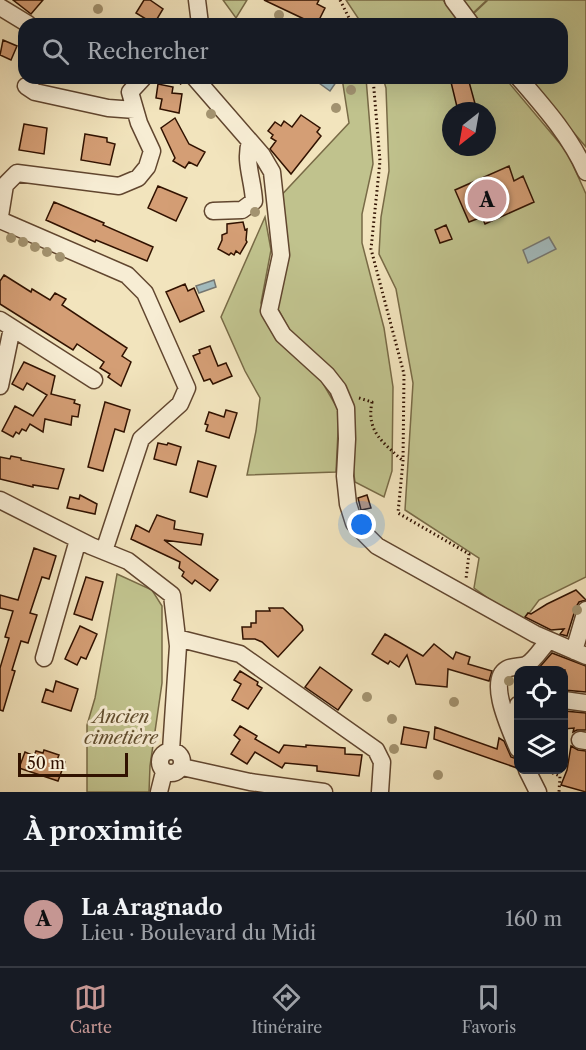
<!DOCTYPE html>
<html lang="fr">
<head>
<meta charset="utf-8">
<style>
	body { margin:0; font-family:"Libre Caslon Text",serif; background:#20242c; color:#f1f3f6 }
	.controls { position:absolute; right:18px; bottom:18px; display:grid; overflow:hidden; border-radius:12px; box-shadow:0 6px 24px #0002 }
	.controls button { width:54px; height:54px; display:grid; place-items:center; padding:0; border:0; border-bottom:2px solid #363941; background:#171b24; color:#f1f3f6; font:30px sans-serif }
	.compass { position:absolute; left:442px; top:102px; width:54px; height:54px; border-radius:50%; background:#171b24; box-shadow:0 6px 24px #0002; rotate:211deg }
	.scale { position:absolute; left:18px; bottom:15px; width:110px; box-sizing:border-box; padding-left:6px; border:3px solid #311200; border-top:0; font-size:16px; line-height:21px; white-space:nowrap; color:#311200; -webkit-text-stroke:4px #f7edd4; paint-order:stroke }
	.you { position:absolute; left:362px; top:525px; width:21px; height:21px; margin:-15px; border:4px solid #fff; border-radius:50%; background:#1a73e8; box-shadow:0 0 0 9px #1a73e833 }
	.badge { display:grid; place-items:center; width:39px; height:39px; border-radius:50%; background:#c59692; color:#111; font-size:20px; font-weight:700 }
	.pin { position:absolute; translate:-50% -50%; border:3px solid #fff; box-shadow:0 2px 6px #0006 }
	.list { margin:0; padding:0; list-style:none }
	h2 { display:flex; justify-content:space-between; align-items:center; height:78px; margin:0; padding:0 24px; font-size:26px }
	h2 small { font-size:20px; font-weight:400; color:#9ea1a6 }
	.list li { display:grid; grid-template-columns:39px 1fr auto; gap:18px; align-items:center; box-sizing:border-box; height:96px; padding:0 24px; border-top:2px solid #363941 }
	.list b { display:block; font-size:22px; white-space:nowrap }
	.list p { margin:0; font-size:20px; white-space:nowrap; color:#9ea1a6 }
	.list em { font-size:20px; font-style:normal; color:#9ea1a6 }
	.icon { flex:none; width:33px; height:33px; fill:none; stroke:currentColor; stroke-width:2; stroke-linecap:round; stroke-linejoin:round }
	.map { position:relative; flex:none; width:586px; height:792px; overflow:hidden }
	.search { position:absolute; background:#171b24; box-shadow:0 6px 24px #0002; left:18px; right:18px; top:18px; height:66px; display:flex; align-items:center; gap:15px; box-sizing:border-box; padding:0 21px; border-radius:18px; color:#9ea1a6; font-size:22px }
	.sheet { height:174px; background:#171b24 }
	nav { display:flex; justify-content:space-around; align-items:center; box-sizing:border-box; height:84px; border-top:2px solid #363941; background:#171b24; font-size:16px; color:#9ea1a6 }
	nav a { display:grid; justify-items:center; gap:3px }
	nav .on { color:#c59692 }
	.map>svg:first-child { display:block }
	.green { fill:#c0c28d; stroke:#786a46; stroke-width:1.5; fill-rule:evenodd }
	.water { fill:#a2bbbe; stroke:#757772; stroke-width:1.5 }
	.building { fill:#d49e75; stroke:#311200; stroke-width:1.5 }
	.lines { fill:none; stroke-linecap:round; stroke-linejoin:round }
	.minor-casing { stroke:#61462f; stroke-width:19 }
	.path { stroke:#311200; stroke-width:3; stroke-dasharray:1.5 3; stroke-linecap:butt }
	.minor { stroke:#f7edd4; stroke-width:16 }
	.tree { fill:#a39370 }
	.labels { text-anchor:middle; stroke-width:6; stroke-linejoin:round; paint-order:stroke }
	.park-label { font-size:18px; font-style:italic; fill:#635031; stroke:#f7edd4 }
</style>
</head>
<body>
<div class="map">
<svg width="586" height="792" viewBox="0 0 586 792">
	<rect width="100%" height="100%" fill="#f2e4bd"/>
	<filter id="stains"><feTurbulence type="fractalNoise" baseFrequency=".00333" numOctaves="4"/><feColorMatrix values="0 0 0 0 .2 0 0 0 0 .09 0 0 0 0 .02 0 0 0 .5 -.17"/></filter>
	<radialGradient id="worn" r=".72"><stop offset=".6" stop-color="#630" stop-opacity="0"/><stop offset="1" stop-color="#630" stop-opacity=".3"/></radialGradient>
	<!-- green -->
	<path class="green" d="M223,0H247L236,18Z
		M346,0H443L462,24H362Z
		M460,0H487L473,13Z
		M488,0H586V147L526,78H562V24H478L471,16Z
		M342,78H366L373,164L362,214V243L384,328L393,387L392,471L384,497L355,482L341,381L291,333L276,305C290,265 285,243 275,202L349,123Z
		M383,78H505L567,152L586,194V577L539,600L522,623L474,588L479,558L405,510L413,383L396,289L379,254L381,217L389,171L386,88ZM451,111H487V147H451Z
		M265,217L271,250L261,303L269,325L286,349L321,380L339,411L336,472L247,475L256,431L260,398L245,371L221,317Z
		M117,574L152,590L162,606V683L150,766L149,792H87V725L95,698Z"/>
	<!-- water -->
	<path class="water" d="M312,78H339L330,91Z
		M549,237L556,249L528,263L523,250Z
		M214,280L216,287L199,293L196,286Z"/>
	<!-- building -->
	<path class="building" d="M13,0H43L31,14Z
		M144,0H150L163,9L154,24L136,13Z
		M264,0H319L317,4L325,8L317,24H302L304,19Z
		M3,40L17,46L11,60L0,55Z
		M450,78H468L477,111H458Z
		M158,84L173,87L172,93L182,94L179,113L160,109L162,99L156,98Z
		M301,115L320,128L317,132L321,136L291,174L270,149L276,141L271,138L273,135L268,131L275,122L281,126L284,121L292,127Z
		M175,118L189,144L205,152L197,166L189,162L185,168L173,161L175,158L161,128Z
		M24,124L47,128L44,154L19,150Z
		M85,134L107,138V142L115,144L110,165L81,160Z
		M509,166L514,181L523,176L534,202L485,224L482,217L469,222L455,190Z
		M158,186L187,198L176,221L148,208Z
		M54,202L104,223L103,225L153,247L147,261L96,240L95,242L46,220Z
		M243,222L245,230L247,229L246,240L247,242L240,254L236,251L234,255L231,253L229,255L218,249L222,240V235L227,233V224Z
		M446,225L452,239L440,243L435,230Z
		M4,275L31,292L32,289L50,300L55,293L66,299L62,305L127,348L122,356L131,362L121,386L108,377L110,374L100,368L104,362L77,344L73,350L0,304V281Z
		M185,284L188,291L194,288L204,311L180,322L166,292Z
		M210,346L218,366L226,363L232,376L213,384L210,379L204,381L193,356L200,353L199,350Z
		M24,362L55,376L51,394L75,400L74,403L80,405L78,417L72,416L71,425L45,419L43,432L30,424L26,431L22,429L19,434L16,432L13,437L2,431L15,406L33,416L47,395L27,383L23,390L12,384Z
		M105,402L130,410L124,432L115,429L103,471L88,467Z
		M226,410L237,413L229,438L206,431L208,425L205,424L209,412L224,417Z
		M158,443L167,445L168,443L181,447L176,465L154,459Z
		M11,456L21,458V460L64,469L58,489L33,485V487L0,479V457L10,459Z
		M198,461L216,466L207,497L190,492Z
		M80,495L97,504L95,514L67,508L70,497L79,499Z
		M367,495L371,508L361,510L358,498Z
		M157,515L175,521L174,529L203,534L201,545L164,540L218,580L210,591L195,580L192,584L182,576L184,572L179,568L180,562L131,539L136,525L149,532Z
		M34,548L56,556L49,579L42,577L30,613L37,615L28,643L21,641L12,670L15,671L3,711L0,710V668L9,638L5,637L13,611L0,608V595L18,600Z
		M86,577L103,582L92,620L74,614Z
		M576,590L586,600L579,602L576,607L567,636L560,634L564,629L551,630L525,617L528,613L531,614L547,604Z
		M269,608H283L302,626L303,630L278,657L262,642L255,639H243L242,627H251V623H256V611H270Z
		M80,626L97,634L86,659L81,657L77,665L65,659Z
		M385,634L423,656L434,644L453,659L456,652L470,657L468,664L492,671L489,681L448,669L447,687L416,684L407,655L399,667L390,661L388,664L372,654Z
		M552,653L586,666V692L564,690L565,670H537Z
		M320,667L352,690L338,710L305,687Z
		M240,671L258,682L257,685L262,688L248,709L232,700L241,684L234,680Z
		M56,681L78,689L71,711L42,702L46,689L53,692Z
		M564,711L586,713V730H577L573,732L574,728L564,729Z
		M240,726L257,736L255,739L279,753L284,745L306,747V745L345,748V754L362,755L359,776L317,771V766L285,763L282,768L255,752L247,764L231,754L240,740L234,735Z
		M404,727L429,732L426,748L401,744Z
		M435,727L497,749L499,738L504,741L511,757L517,759L519,764L517,768L434,739Z
		M571,746L578,750L586,751V792L561,785L567,770Z
		M44,750L59,755L57,760L65,762L58,781L19,768L25,752L34,756L36,751L43,753Z"/>
	<g class="lines">
		<!-- minor casing -->
		<g class="minor-casing">
			<path id="minor" d="M197,0L200,24
				M453,0L471,24
				M0,7L28,24
				M195,78L262,155L272,172L281,255L269,311L283,335L327,375L338,389L346,408L347,439L345,476L348,504L354,523L377,546L535,634L586,656
				M519,78C544,107 570,136 586,172
				M26,86L35,92L108,108L135,110
				M213,211L242,210L254,201C253,180 244,161 250,142
				M0,216L5,185L17,173L119,186L138,178L147,167L152,151L139,123L130,92L143,78
				M0,220L127,275L145,293L187,388L180,404L141,439L104,551
				M0,320L94,380
				M0,386L12,328
				M0,500L91,546L128,561L172,595L178,646L171,750
				M177,638L240,654L376,750L382,762L380,792
				M574,651L586,610
				M44,658L78,540
				M564,700L586,703
				M512,733L516,724L518,705
				M580,740L586,741
				M518,749C512,733 486,681 507,669C512,666 520,667 526,665C534,661 542,648 548,641
				M160 762a11 11 0 1 1 22 0a11 11 0 1 1-22 0Z
				M182,767L250,782L324,792
				M527,770L538,792
				M159,792L163,776L167,773"/>
		</g>
		<!-- path -->
		<path class="path" d="M340,0L352,24
			M173,78L182,84
			M373,78L380,161L371,249L404,374L403,461L398,513L469,554L466,579
			M359,398L372,402C366,432 383,442 403,461
			M550,770V772L560,776L559,792"/>
		<!-- minor -->
		<use href="#minor" class="minor"/>
	</g>
	<!-- trees -->
	<g class="tree">
		<circle cx="98" cy="9" r="5"/>
		<circle cx="279" cy="15" r="5"/>
		<circle cx="351" cy="90" r="5"/>
		<circle cx="336" cy="108" r="5"/>
		<circle cx="211" cy="114" r="5"/>
		<circle cx="255" cy="212" r="5"/>
		<circle cx="11" cy="238" r="5"/>
		<circle cx="23" cy="242" r="5"/>
		<circle cx="35" cy="247" r="5"/>
		<circle cx="47" cy="252" r="5"/>
		<circle cx="60" cy="257" r="5"/>
		<circle cx="577" cy="610" r="5"/>
		<circle cx="509" cy="681" r="5"/>
		<circle cx="367" cy="697" r="5"/>
		<circle cx="454" cy="702" r="5"/>
		<circle cx="392" cy="719" r="5"/>
		<circle cx="394" cy="749" r="5"/>
		<circle cx="438" cy="775" r="5"/>
	</g>
	<g class="labels">
		<!-- park labels -->
		<g class="park-label">
			<text x="121" y="723">Ancien<tspan x="121" dy="21">cimetière</tspan></text>
		</g>
	</g>
	<rect width="100%" height="100%" filter="url(#stains)"/>
	<rect width="100%" height="100%" fill="url(#worn)"/>
</svg>
<div class="controls">
<button><svg class="icon" aria-label="locate" viewBox="0 0 24 24"><circle cx="12" cy="12" r="6"/><path d="M12 2v4M12 18v4M2 12h4M18 12h4"/></svg></button>
<button><svg class="icon" aria-label="layers" viewBox="0 0 24 24"><path d="M12 4l9 5-9 5-9-5zM3 14l9 5 9-5"/></svg></button>
</div>
<svg class="compass" viewBox="-18 -18 36 36"><path d="M0-13l5 13h-10z" fill="#e53935"/><path d="M0 13l5-13h-10z" fill="#9ea1a6"/></svg>
<div class="scale">50 m</div>
<div class="you"></div>
<div class="pin badge" style="left:487px;top:199px">A</div>
<div class="search"><svg class="icon" aria-label="search" viewBox="0 0 24 24"><circle cx="10" cy="10" r="6"/><path d="M15 15l6 6"/></svg>Rechercher</div>
</div>
<section class="sheet">
<h2>À proximité<small></small></h2>
<ul class="list">
<li><span class="badge">A</span><div><b>La Aragnado</b><p>Lieu · Boulevard du Midi</p></div><em>160 m</em></li>
</ul>
</section>
<nav>
<a class="on"><svg class="icon" aria-label="map" viewBox="0 0 24 24"><path d="M3 6l6-2 6 2 6-2v14l-6 2-6-2-6 2zM9 4v14M15 6v14"/></svg>Carte</a>
<a><svg class="icon" aria-label="directions" viewBox="0 0 24 24"><path d="M12 3l9 9-9 9-9-9zM9 14v-3h6M13 9l2 2-2 2"/></svg>Itinéraire</a>
<a><svg class="icon" aria-label="saved" viewBox="0 0 24 24"><path d="M7 4h10v16l-5-4-5 4z"/></svg>Favoris</a>
</nav>
</body>
</html>
